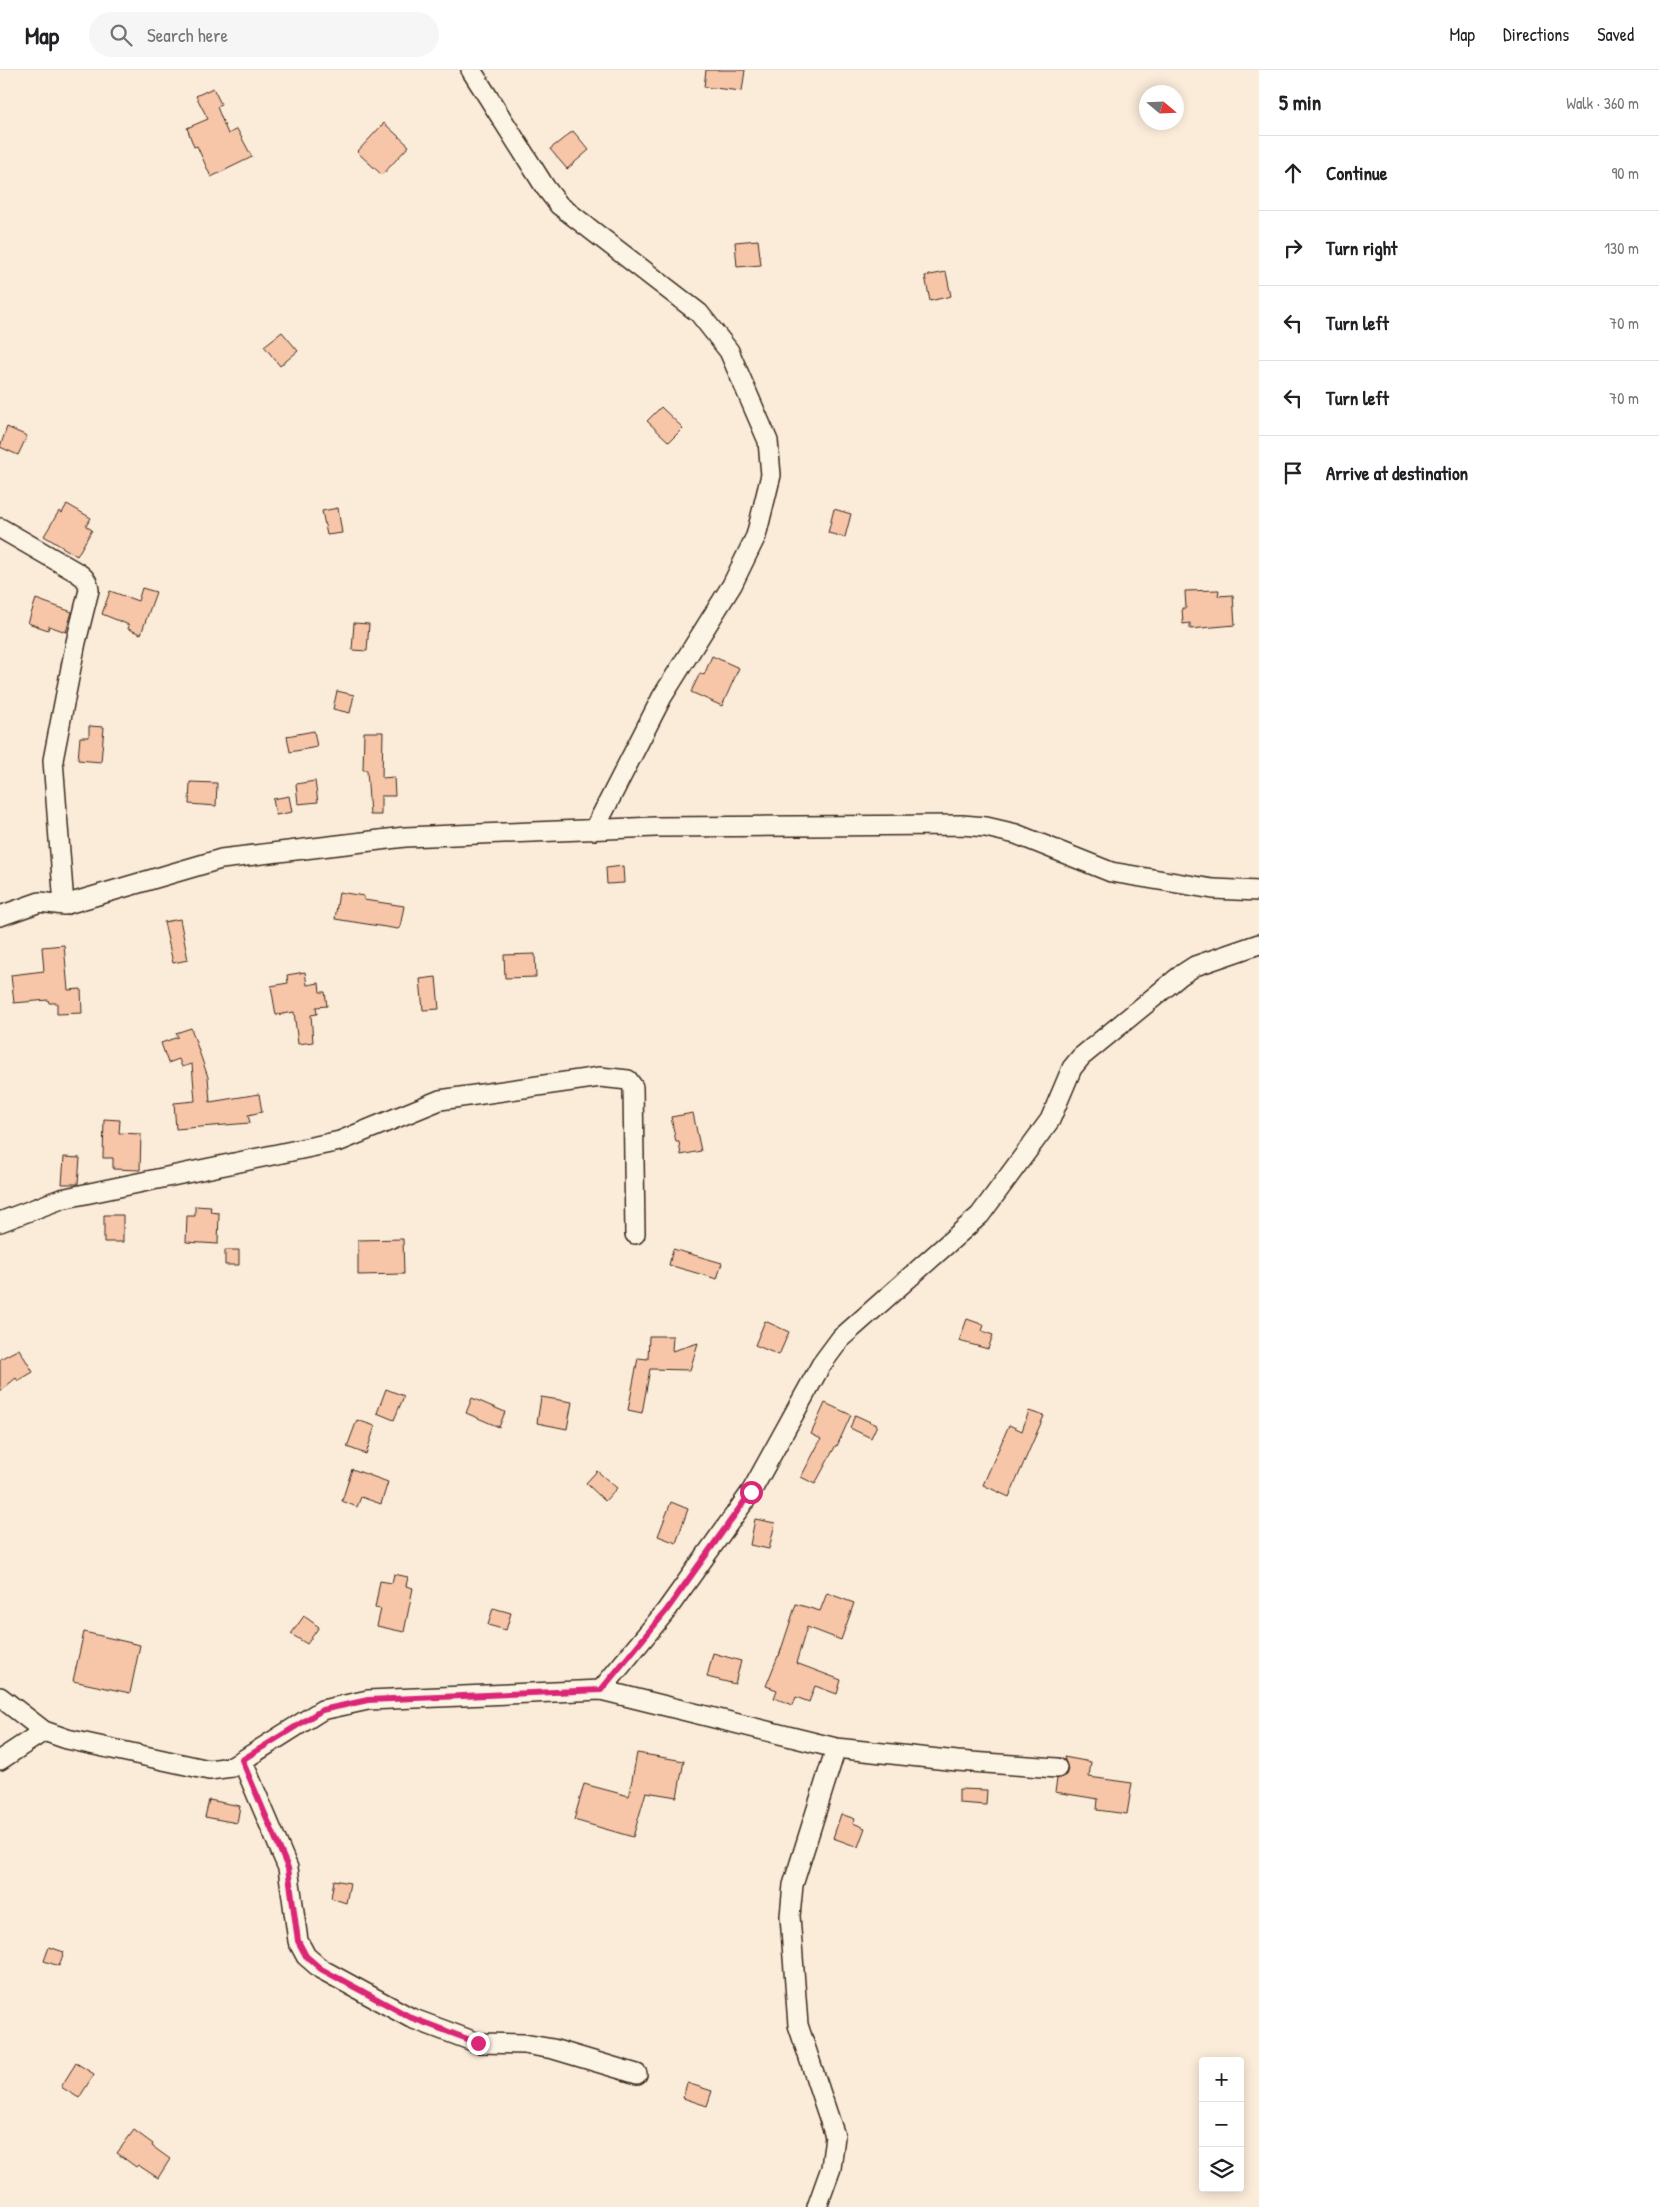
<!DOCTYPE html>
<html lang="en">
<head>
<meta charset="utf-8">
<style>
	body { margin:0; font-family:"Patrick Hand",sans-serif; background:#f6f6f6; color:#202124 }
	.controls { position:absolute; right:15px; bottom:15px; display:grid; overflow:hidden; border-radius:5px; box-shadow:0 2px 12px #0003 }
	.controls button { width:45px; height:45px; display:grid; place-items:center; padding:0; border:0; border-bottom:1px solid #e0e0e0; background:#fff; color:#202124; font:25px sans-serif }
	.compass { position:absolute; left:1139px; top:15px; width:45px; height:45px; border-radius:50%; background:#fff; box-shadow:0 2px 12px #0003; rotate:109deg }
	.stop { position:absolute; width:15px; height:15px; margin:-11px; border:4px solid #db2777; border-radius:50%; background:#fff }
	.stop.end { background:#db2777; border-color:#fff; box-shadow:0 1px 5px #0008 }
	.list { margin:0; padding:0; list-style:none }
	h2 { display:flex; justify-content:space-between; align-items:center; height:65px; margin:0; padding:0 20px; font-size:21px }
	h2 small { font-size:16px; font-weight:400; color:#757577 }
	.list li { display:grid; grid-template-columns:32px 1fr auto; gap:15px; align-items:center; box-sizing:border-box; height:75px; padding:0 20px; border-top:1px solid #e0e0e0 }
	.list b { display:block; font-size:19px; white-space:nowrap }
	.list em { font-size:16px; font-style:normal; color:#757577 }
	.icon { flex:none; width:28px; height:28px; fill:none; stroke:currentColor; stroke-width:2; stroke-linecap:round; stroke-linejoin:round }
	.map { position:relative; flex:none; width:1259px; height:2137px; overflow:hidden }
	header { display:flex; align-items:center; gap:30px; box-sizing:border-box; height:70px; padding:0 25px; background:#fff; border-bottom:1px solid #e0e0e0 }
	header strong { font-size:24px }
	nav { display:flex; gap:28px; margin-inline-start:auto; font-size:18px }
	.search { width:350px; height:45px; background:#f6f6f6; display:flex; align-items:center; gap:12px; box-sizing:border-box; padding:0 18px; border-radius:28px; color:#757577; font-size:19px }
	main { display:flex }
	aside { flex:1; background:#fff }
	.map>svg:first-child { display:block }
	.building { fill:#f7c5a7; stroke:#3b2a1e }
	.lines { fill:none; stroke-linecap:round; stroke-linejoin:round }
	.minor-casing { stroke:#3b2a1e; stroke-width:22 }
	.minor { stroke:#fcf5e5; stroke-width:19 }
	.route { stroke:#db2777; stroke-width:6 }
</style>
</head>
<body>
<header>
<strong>Map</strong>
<div class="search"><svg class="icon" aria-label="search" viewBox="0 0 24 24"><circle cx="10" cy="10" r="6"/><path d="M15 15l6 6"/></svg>Search here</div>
<nav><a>Map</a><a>Directions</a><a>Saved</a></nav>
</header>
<main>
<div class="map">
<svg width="1259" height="2137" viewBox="0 0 1259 2137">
	<rect width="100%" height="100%" fill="#fbebd9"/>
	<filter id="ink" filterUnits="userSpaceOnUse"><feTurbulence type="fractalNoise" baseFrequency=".02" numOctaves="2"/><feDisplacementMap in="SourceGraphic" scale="10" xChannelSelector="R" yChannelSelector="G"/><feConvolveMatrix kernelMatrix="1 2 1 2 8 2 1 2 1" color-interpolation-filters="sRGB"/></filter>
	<g filter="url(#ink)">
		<!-- building -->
		<path class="building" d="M706,0H745L742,21L704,17Z
			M213,18L221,34L217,37L228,64L237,59L252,87L211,107L197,76L194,77L187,58L208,49L196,26Z
			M384,53L409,76L382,105L357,82Z
			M573,61L589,80L567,99L550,79Z
			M758,170L761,195L737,197L735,172Z
			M946,202L951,226L930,231L925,206Z
			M282,262L298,281L280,296L264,276Z
			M661,337L683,358L669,372L647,351Z
			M7,357L27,366L18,385L0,377Z
			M67,434L91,448L86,456L92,460L77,486L44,466L59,441L62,443Z
			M338,438L342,463L327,465L322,441Z
			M834,439L851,444L845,467L828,463Z
			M142,518L156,522L141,564L128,559L129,555L102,544L110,521L138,531Z
			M1219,520L1218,526L1233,525L1235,555L1190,559V553L1183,554L1182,538H1186L1185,521Z
			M36,529L72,542L66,562L49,556L48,560L28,553Z
			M354,553L369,554L367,581L352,580Z
			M712,586L739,598L722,636L691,622L700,603L704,605Z
			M337,621L354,625L350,643L333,639Z
			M89,656L104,657L101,692L78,690L80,667H89Z
			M314,661L317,677L290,682L287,666Z
			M364,662H383L382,708L394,707L395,726H381V745H370L367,700H363Z
			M315,711L318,732L298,734L296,714Z
			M190,712L217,713L216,736L189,734Z
			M289,726L292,742L276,745L273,729Z
			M623,796L624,813L607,814L606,798Z
			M339,822L364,826V830L404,836L400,857L398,859L335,849Z
			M180,849L188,890L173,893L164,852Z
			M64,875L68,920L81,919L82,943L57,944V933H49L48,930L14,933L11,905L44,901L42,877Z
			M535,884L536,907L505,908L504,885Z
			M305,902L307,915L319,913L320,922H325L327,936L316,937L317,944L311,945L313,972L298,974L294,942L276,945L271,916L288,913L287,905Z
			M436,907L439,939L423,940L420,909Z
			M191,958L208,1007L210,1032L259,1024L262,1042L248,1045L250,1053L176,1059L174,1033L195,1031L192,994L182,997L179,989L168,993L161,973L178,967L176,963Z
			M693,1043L701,1081L681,1085L679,1072H676L671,1047Z
			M104,1049L120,1050L119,1063L141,1064L140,1100L113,1099V1088H103Z
			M64,1087L80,1088L78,1114H62Z
			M195,1136L211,1137L210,1142L219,1143L218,1174L186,1172L187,1146H195Z
			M104,1145H123V1172H104Z
			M403,1169L404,1204L358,1205V1170Z
			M673,1179L722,1193L717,1209L669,1195Z
			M225,1180H239V1195H225Z
			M967,1249L984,1255L982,1261L993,1265L988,1279L959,1271Z
			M765,1251L789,1262L779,1285L755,1275Z
			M649,1266H673L672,1281L698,1273L690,1300L650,1299L642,1343L628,1340L638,1288L648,1289Z
			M19,1279L33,1302L18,1311L16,1308L0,1321V1289Z
			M386,1319L404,1326L394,1350L377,1343Z
			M541,1327L572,1332L567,1359L537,1353Z
			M472,1328L505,1342L499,1357L466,1343Z
			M825,1333L851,1345L837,1376L836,1375L815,1414L801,1407L821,1369L811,1364Z
			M1029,1341L1044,1346L1009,1427L983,1415L1009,1355L1022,1361Z
			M855,1345L877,1355L871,1368L850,1358Z
			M357,1350L375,1356L366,1384L347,1377Z
			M352,1399L388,1412L381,1434L361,1427L357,1437L342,1431Z
			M597,1401L617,1418L605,1431L586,1413Z
			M671,1432L688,1439L676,1473L658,1466Z
			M755,1449L775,1453L769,1479L750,1475Z
			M394,1504L408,1507L406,1516L413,1518L404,1562L377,1556L381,1539L375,1538L380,1511L392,1513Z
			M827,1523L854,1533L841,1570L807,1557L796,1593L841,1610L837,1624L815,1616L809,1632L796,1627L793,1635L774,1628L777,1620L766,1616L778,1586H779L796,1534L820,1541Z
			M493,1538L511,1543L506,1560L488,1555Z
			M304,1546L319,1557L307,1574L291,1564Z
			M84,1562L140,1575L130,1623L73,1611Z
			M713,1583L741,1591L735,1614L707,1607Z
			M637,1683L684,1691L677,1727L646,1722L633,1767L574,1750L584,1714L629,1726Z
			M1064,1687L1091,1692L1089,1707L1132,1713L1127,1744L1097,1740L1098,1729L1055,1722L1057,1709L1066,1705L1068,1699Z
			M959,1719L987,1720L986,1735L959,1733Z
			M209,1730L240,1736L237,1753L205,1747Z
			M841,1744L855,1749L853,1753L865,1758L858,1777L833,1768Z
			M334,1810L350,1813L346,1833L331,1828Z
			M49,1877L64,1882L59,1896L44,1891Z
			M76,1993L94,2004L79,2028L61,2017Z
			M687,2013L712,2021L707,2036L683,2028Z
			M134,2060L153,2074L152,2076L170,2089L158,2108L138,2095L136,2097L117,2083Z"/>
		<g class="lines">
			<!-- minor casing -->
			<g class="minor-casing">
				<path id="minor" d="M471,0L545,117L559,135L699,243L729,281L768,371L771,405L756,466L732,515L662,627L594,760
					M0,458L78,503C85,508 88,511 89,520L76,572L53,690L64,835
					M0,846L40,832L64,835L221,789L405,767L656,757L962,755L986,757L1016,764L1111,802L1213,819L1259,821
					M0,1152L61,1129L340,1071L440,1030L600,1007L628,1010L633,1017L635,1164
					M601,1620L666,1541L751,1422L821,1295L841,1268L980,1145L1050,1050L1072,998L1081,987L1181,905L1195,896L1259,874
					M0,1627L44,1661L67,1669L209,1700L232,1697L322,1640L368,1630L601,1620L836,1678L957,1691L1057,1698
					M0,1690L44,1661
					M242,1690L288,1798L298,1871L306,1886L321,1899L411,1948L478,1973L524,1974L553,1979L637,2004
					M817,2137L831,2098L835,2066L798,1955L790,1846L793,1815L836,1678"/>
			</g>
			<!-- minor -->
			<use href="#minor" class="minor"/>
		</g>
	</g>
	<g class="lines" filter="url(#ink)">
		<!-- route -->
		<path class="route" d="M478,1973L412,1948L321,1899L306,1886L298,1871L288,1798L242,1690L322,1640L368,1630L601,1620L666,1541L751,1422"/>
	</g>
</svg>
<div class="controls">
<button>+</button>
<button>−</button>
<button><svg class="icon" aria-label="layers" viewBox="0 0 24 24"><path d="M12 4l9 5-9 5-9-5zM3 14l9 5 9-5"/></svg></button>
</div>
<svg class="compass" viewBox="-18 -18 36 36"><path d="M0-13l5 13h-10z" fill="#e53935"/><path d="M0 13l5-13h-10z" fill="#757577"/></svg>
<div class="stop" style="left:751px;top:1422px"></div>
<div class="stop end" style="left:478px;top:1973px"></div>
</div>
<aside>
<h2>5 min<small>Walk · 360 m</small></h2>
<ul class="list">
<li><svg class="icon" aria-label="ahead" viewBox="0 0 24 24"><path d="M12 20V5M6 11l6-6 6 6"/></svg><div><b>Continue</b></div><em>90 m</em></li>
<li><svg class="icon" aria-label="right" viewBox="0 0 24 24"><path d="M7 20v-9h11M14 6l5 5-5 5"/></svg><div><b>Turn right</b></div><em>130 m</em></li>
<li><svg class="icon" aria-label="left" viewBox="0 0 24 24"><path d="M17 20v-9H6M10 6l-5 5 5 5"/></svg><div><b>Turn left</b></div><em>70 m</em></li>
<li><svg class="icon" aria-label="left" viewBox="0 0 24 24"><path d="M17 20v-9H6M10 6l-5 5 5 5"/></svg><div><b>Turn left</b></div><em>70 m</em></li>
<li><svg class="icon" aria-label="arrive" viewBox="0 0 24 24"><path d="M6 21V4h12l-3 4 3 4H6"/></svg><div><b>Arrive at destination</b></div></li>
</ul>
</aside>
</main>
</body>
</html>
